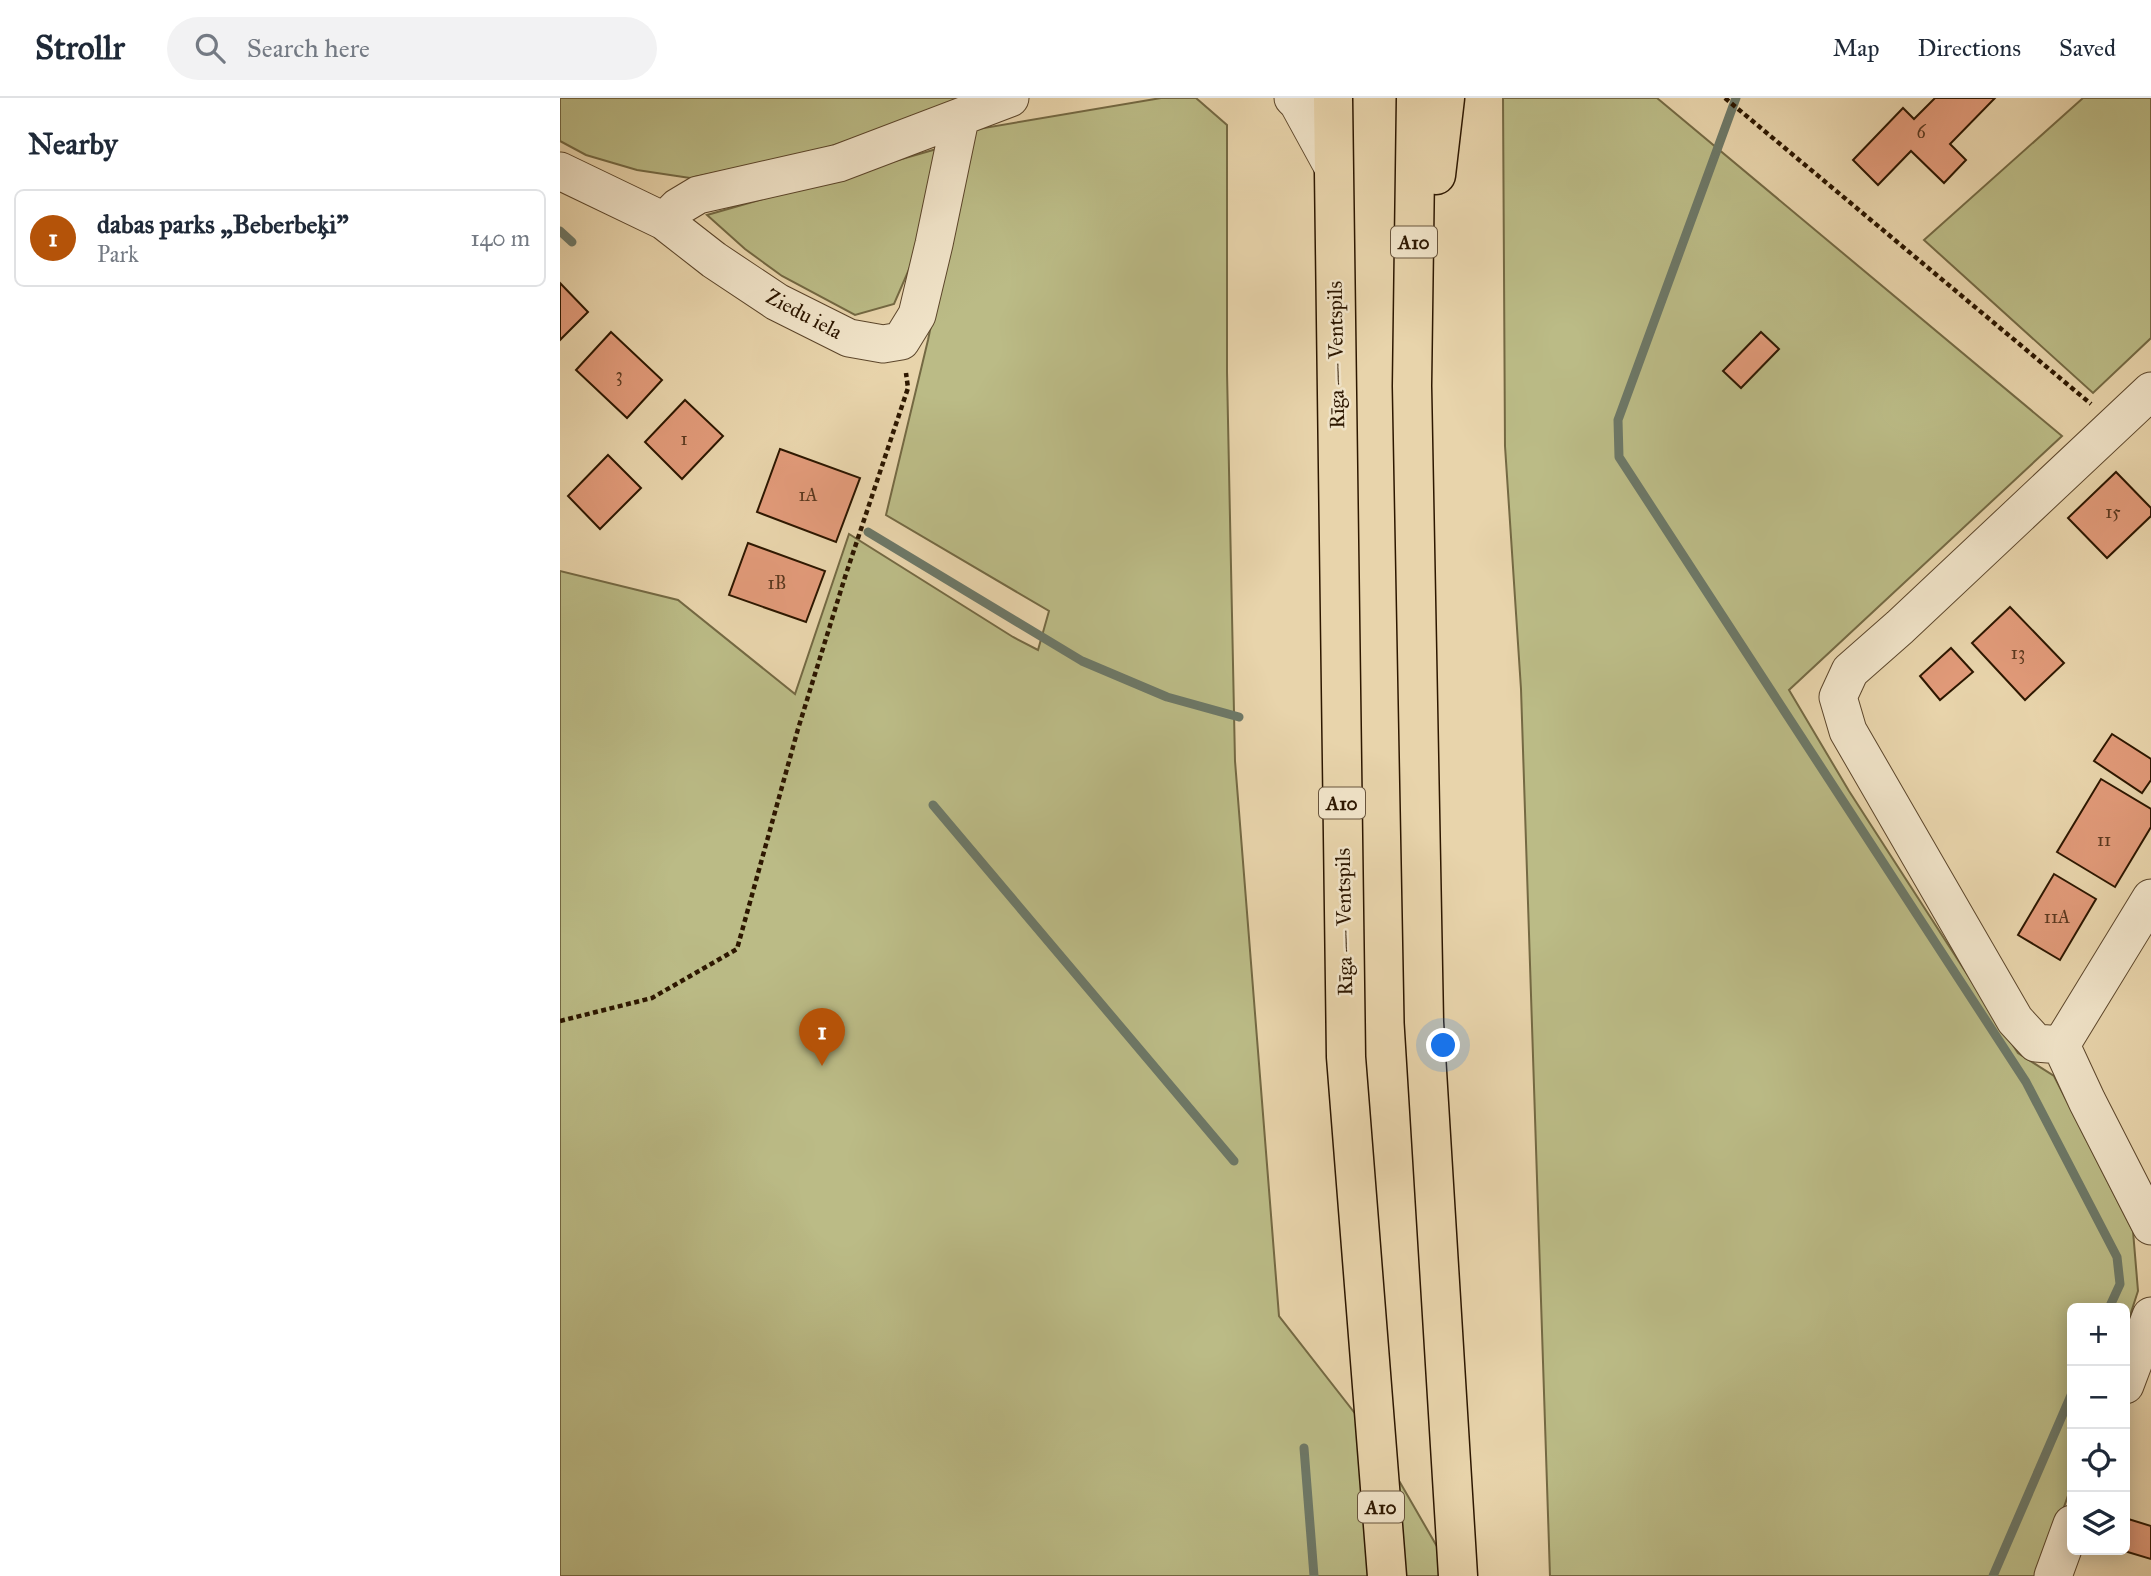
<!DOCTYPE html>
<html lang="en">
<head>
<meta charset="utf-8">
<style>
	body { margin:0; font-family:"IM FELL Great Primer",serif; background:#f2f2f3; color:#1f2937 }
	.controls { position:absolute; right:21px; bottom:21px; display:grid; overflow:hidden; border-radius:10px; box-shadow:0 4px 18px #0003 }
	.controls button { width:63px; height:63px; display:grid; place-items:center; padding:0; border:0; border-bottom:2px solid #e0e1e3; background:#fff; color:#1f2937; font:35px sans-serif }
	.you { position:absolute; left:884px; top:948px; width:24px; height:24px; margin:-18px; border:5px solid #fff; border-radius:50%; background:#1a73e8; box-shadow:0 0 0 10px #1a73e833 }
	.badge { display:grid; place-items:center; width:46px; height:46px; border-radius:50%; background:#b45309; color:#fff; font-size:23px; font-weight:700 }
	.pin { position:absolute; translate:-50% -58px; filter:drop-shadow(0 2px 4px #0008) }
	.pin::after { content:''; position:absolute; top:37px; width:24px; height:21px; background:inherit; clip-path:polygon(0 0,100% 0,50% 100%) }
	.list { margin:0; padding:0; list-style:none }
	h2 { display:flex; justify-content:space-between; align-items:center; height:91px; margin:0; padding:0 28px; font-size:30px }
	h2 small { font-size:23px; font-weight:400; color:#747a83 }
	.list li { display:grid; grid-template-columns:46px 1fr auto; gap:21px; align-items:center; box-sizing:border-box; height:98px; margin:0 14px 14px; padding:0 14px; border:2px solid #e0e1e3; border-radius:10px }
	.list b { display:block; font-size:26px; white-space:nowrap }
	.list p { margin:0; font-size:23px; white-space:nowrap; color:#747a83 }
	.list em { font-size:23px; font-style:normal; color:#747a83 }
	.icon { flex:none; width:38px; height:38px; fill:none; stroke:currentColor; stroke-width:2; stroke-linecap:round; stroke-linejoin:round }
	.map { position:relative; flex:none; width:1591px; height:1478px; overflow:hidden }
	header { display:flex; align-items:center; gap:42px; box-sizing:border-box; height:98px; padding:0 35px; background:#fff; border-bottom:2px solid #e0e1e3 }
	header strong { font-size:33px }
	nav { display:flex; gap:38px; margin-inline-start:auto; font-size:24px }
	.search { width:490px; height:63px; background:#f2f2f3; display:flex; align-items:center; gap:18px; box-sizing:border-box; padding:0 24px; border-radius:38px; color:#747a83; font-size:26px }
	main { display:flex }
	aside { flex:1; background:#fff }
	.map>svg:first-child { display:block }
	.green { fill:#bbbb86; stroke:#746943; stroke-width:2 }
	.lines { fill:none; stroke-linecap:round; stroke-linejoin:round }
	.stream { stroke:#6d7867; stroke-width:9 }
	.building { fill:#e19a79; stroke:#2d1700; stroke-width:2 }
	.minor-casing { stroke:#5c462b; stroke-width:39 }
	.highway-casing { stroke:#2d1700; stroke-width:41 }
	.path { stroke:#2d1700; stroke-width:4.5; stroke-dasharray:5 3.5; stroke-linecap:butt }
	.minor { stroke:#f0e3c8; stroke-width:37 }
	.highway { stroke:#e8d4ab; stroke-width:38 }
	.labels { text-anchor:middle; stroke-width:5; stroke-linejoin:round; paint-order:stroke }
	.number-label { font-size:18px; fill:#5a381e }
	.shield { fill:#f0e3c8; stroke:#68543c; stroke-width:2 }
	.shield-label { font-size:19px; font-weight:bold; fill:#2d1700 }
	.street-label { font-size:21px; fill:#2d1700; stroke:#f0e3c8 }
</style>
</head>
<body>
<header>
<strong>Strollr</strong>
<div class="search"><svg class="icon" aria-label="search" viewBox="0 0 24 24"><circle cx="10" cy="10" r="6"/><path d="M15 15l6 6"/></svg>Search here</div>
<nav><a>Map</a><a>Directions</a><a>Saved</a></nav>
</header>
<main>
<aside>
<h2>Nearby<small></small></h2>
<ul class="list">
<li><span class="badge">1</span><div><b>dabas parks „Beberbeķi”</b><p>Park</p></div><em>140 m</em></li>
</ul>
</aside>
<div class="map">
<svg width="1591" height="1478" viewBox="0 0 1591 1478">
	<rect width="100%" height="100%" fill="#e8d4ab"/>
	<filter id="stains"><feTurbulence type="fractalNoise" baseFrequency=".00286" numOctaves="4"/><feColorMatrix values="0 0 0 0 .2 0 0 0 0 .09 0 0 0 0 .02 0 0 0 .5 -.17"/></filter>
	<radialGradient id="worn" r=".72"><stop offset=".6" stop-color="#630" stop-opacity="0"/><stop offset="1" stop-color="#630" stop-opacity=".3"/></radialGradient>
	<!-- green -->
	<path class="green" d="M0,0H414L254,54L130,80L77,72L26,57L0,43Z
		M601,0H636L667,27V274L675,663L719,1218L815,1341L894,1478H0V473L118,502L235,596L289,436L453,539L478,552L489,513L326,417L368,242L412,32Z
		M943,0H1097L1502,338L1229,592L1289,693L1458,955L1494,978L1573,1133L1578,1193L1565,1233V1210H1512V1386L1480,1478H990L961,591L945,348Z
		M1523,0H1591V240L1533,295L1364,142Z
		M380,50L354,160L334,206L295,217L222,178L185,151L147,117Z"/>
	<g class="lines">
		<!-- stream -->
		<path class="stream" d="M1176,0L1058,322L1059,359L1466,984L1557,1159L1560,1186L1549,1210
			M0,133L12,144
			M308,434L522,563L607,599L679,619
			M373,707L674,1063
			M744,1350L754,1478
			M1433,1478L1512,1295"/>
	</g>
	<!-- building -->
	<path class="building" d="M1375,0H1435L1390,46L1406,62L1384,85L1351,53L1318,87L1293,62L1343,10L1354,21Z
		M0,185L28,214L0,242Z
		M51,234L102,282L67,320L16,272Z
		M1201,234L1219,251L1181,290L1163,273Z
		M125,302L163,338L122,381L85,344Z
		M220,351L300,380L276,444L197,414Z
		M48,357L81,390L40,431L8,398Z
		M1556,374L1591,410V418L1547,460L1508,420Z
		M188,445L265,473L246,524L169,497Z
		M1450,509L1504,565L1465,602L1412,545Z
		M1391,550L1413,574L1380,602L1360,578Z
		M1552,636L1591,661V682L1582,695L1534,663Z
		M1541,681L1591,711V729L1555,789L1497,754Z
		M1494,776L1536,801L1500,862L1458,837Z
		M1565,1420L1591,1428V1461L1561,1452H1565Z"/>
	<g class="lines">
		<!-- minor casing -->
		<g class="minor-casing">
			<path id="minor" d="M733,0L738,5L773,69
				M0,73L104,123L154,162L217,204L289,240L323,246L341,243L357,217L374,146L400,21
				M104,123L118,109L138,97L279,65L450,0
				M1591,800L1501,947L1527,1003L1591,1128
				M1501,947L1476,945L1455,922L1288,633L1278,599L1290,573L1340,529L1591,293
				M1565,1287L1591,1218
				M1493,1478L1512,1426"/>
		</g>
		<!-- highway casing -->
		<g class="highway-casing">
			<path id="highway" d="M773,0L786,959L827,1478
				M856,0L852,288L864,924L898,1478
				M876,77L885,0"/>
		</g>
		<!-- path -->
		<path class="path" d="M1165,0L1531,306
			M0,923L92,900L177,851L238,631L285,479L348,290L346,275"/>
		<!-- minor -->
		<use href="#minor" class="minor"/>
		<!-- highway -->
		<use href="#highway" class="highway"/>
	</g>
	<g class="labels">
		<!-- number labels -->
		<g class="number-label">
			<text x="1361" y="40">6</text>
			<text x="59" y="283">3</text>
			<text x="124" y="347">1</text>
			<text x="248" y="403">1A</text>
			<text x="1553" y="420">15</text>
			<text x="217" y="491">1B</text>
			<text x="1458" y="561">13</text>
			<text x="1544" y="748">11</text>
			<text x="1497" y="825">11A</text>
		</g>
		<!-- shield labels -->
		<g class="shield">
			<rect x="831" y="128.5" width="46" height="31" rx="5"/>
			<rect x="759" y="689.5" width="46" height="31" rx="5"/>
			<rect x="798" y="1393.5" width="46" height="31" rx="5"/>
		</g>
		<g class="shield-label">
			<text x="854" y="151">A10</text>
			<text x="782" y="712">A10</text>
			<text x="821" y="1416">A10</text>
		</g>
		<!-- street labels -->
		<g class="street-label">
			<text transform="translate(244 216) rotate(28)" y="7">Ziedu iela</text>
			<text transform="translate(776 257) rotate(-91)" y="7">Rīga — Ventspils</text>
			<text transform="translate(784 824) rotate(-91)" y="7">Rīga — Ventspils</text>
		</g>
	</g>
	<rect width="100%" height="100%" filter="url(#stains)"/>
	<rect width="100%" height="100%" fill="url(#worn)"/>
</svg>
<div class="controls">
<button>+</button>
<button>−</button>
<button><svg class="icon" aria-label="locate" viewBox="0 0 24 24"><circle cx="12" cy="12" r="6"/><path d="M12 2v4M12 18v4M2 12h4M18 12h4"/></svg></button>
<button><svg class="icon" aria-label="layers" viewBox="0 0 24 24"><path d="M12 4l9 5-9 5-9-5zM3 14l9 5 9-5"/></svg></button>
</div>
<div class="you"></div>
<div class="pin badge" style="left:262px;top:968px">1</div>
</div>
</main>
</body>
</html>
